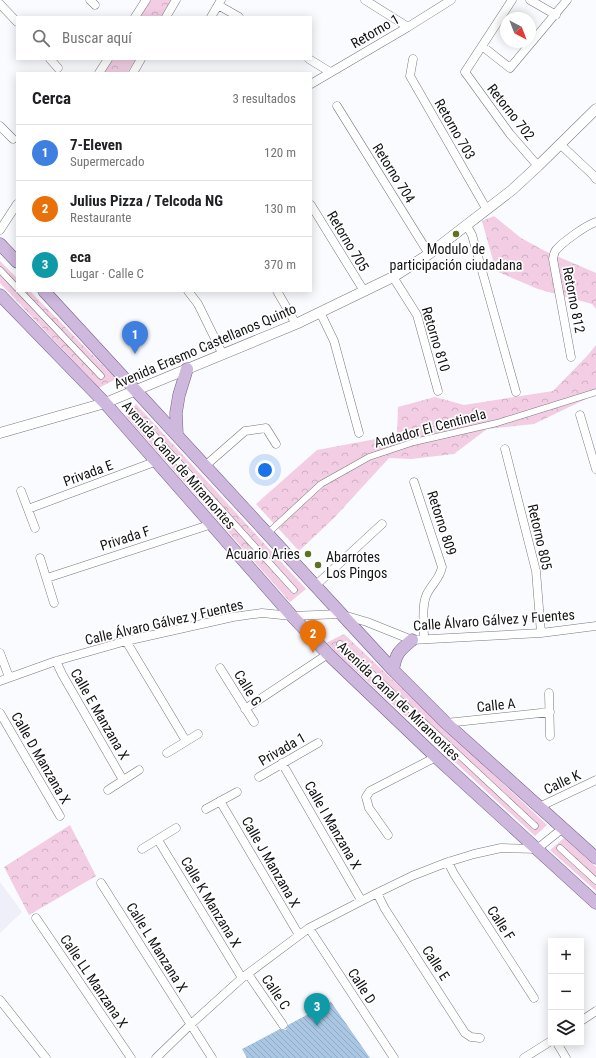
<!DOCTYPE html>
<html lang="es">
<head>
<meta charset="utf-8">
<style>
	body { margin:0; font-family:"Roboto Condensed",sans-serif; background:#f2f2f2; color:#202124 }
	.controls { position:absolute; right:12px; bottom:12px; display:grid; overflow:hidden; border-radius:0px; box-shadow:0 2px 10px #0003 }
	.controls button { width:36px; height:36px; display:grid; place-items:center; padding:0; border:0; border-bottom:1px solid #e0e0e0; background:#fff; color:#202124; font:20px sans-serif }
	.compass { position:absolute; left:500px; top:12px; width:36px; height:36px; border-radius:50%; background:#fff; box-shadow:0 2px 10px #0003; rotate:138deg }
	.you { position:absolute; left:265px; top:470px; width:14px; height:14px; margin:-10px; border:3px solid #fff; border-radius:50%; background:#1a73e8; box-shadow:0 0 0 6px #1a73e833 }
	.badge { display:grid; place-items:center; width:26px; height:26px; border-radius:50%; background:#db2777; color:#fff; font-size:13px; font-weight:700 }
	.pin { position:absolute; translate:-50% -33px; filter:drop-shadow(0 1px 2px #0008) }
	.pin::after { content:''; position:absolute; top:21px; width:14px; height:12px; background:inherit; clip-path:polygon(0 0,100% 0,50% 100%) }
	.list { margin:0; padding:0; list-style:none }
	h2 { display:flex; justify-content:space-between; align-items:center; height:52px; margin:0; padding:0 16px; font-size:17px }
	h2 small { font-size:13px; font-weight:400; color:#757577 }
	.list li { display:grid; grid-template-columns:26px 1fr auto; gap:12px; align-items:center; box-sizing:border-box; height:56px; padding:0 16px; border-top:1px solid #e0e0e0 }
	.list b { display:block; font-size:15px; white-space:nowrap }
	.list p { margin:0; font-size:13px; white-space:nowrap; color:#757577 }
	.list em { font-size:13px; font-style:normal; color:#757577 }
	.icon { flex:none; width:22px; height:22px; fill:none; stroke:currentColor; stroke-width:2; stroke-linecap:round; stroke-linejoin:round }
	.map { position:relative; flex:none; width:596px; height:1058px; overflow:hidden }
	.search { position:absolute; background:#fff; box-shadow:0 2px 10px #0003; left:16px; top:16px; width:296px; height:44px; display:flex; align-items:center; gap:10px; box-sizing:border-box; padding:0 14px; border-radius:0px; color:#757577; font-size:15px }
	.panel { position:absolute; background:#fff; box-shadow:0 2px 10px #0003; left:16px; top:72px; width:296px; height:220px; border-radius:0px }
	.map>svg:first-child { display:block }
	.built { fill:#eeeff9 }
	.park { fill:url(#park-crowns) }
	.building { fill:url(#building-back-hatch) }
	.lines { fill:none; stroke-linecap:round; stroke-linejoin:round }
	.pedestrian-casing { stroke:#78797e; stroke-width:7 }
	.minor-casing { stroke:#78797e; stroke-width:9 }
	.tertiary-casing { stroke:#78797e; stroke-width:11 }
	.primary-casing { stroke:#776089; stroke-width:13 }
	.pedestrian { stroke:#fff; stroke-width:6 }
	.minor { stroke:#fff; stroke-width:8 }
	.tertiary { stroke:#fff; stroke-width:10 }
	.primary { stroke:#ceb8dd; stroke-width:12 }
	.poi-dot { fill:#5e7221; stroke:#fff; stroke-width:1.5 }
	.labels { text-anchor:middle; stroke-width:3.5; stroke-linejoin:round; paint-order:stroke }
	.street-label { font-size:14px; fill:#131315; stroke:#fff }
	.poi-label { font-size:14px; fill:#131315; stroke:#fff }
</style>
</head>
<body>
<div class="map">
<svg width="596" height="1058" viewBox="0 0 596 1058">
	<defs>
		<pattern id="park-crowns" width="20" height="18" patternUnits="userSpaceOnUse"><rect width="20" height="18" fill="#f2cde3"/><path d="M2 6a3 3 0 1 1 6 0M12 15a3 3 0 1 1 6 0" fill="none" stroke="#cfafc2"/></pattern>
		<pattern id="building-back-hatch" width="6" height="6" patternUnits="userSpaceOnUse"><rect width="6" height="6" fill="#a9c6e3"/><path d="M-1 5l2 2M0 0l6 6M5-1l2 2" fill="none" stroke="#91a9c2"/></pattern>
	</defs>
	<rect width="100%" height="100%" fill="#fafbfe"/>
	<!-- built -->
	<path class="built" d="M0,882L22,912L0,933Z"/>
	<!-- park -->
	<path class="park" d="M150,0H172L161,17H140Z
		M113,59H136L127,73H104Z
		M494,216L521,238L545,251L596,273V309L592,304L538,289L496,271L482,221Z
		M0,261L17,278V291H30L116,379L99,388L0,283Z
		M596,345V391L588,398L534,424L487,429L454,454L411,459L389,458L334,518L299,551L256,504L317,450L397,435L398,407L435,397L464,405L553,391L587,356Z
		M136,404L306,589L290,602L126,416Z
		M344,634L547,825L535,836L326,643Z
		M70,825L96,876L29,915L4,867Z
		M564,838L596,867V891L550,850Z"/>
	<!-- building -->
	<path class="building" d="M331,1002L370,1058H247L242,1049L280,1029L286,1030L288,1025Z"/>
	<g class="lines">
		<!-- pedestrian casing -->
		<g class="pedestrian-casing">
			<path id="pedestrian" d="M0,270L17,288
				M20,291L101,376
				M136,415L294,590
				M267,534L321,484L369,457L414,442L497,423L596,392
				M340,644L535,826
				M560,848L596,881"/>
		</g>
		<!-- minor casing -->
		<g class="minor-casing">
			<path id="minor" d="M90,0L95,5
				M365,0L408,27
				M512,0L465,72L510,134L538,166
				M530,0L556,15
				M0,4L17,22
				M218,5L239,17
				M135,17L146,0
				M166,17L176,0
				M211,17L221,0
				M482,46L510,68L567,0
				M50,59L58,68
				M309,59L330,72
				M413,59L410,76L487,210
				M99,73L108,59
				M133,73L141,59
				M311,84L408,27L451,0
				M337,106L429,254
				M0,126L13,139
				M561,145L593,175L596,179
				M311,205L364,291
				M467,226L472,235L516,392
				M0,230L17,204
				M393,277L417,315L438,391
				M188,291L198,304L223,355
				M277,291L296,324
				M320,312L334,341L359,433
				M571,357L553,259C554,255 554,252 556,250C564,241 585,226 596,222
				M580,415L596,469
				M505,449L536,571L541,633
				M205,466L245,431L266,428L276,444
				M414,482L442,567C440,578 433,583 428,592C421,603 424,626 424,639
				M21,491L35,528
				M28,509L157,461
				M40,558L54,603
				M47,578L212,524
				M315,586L382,524
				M126,641L186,741
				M0,653L9,677
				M56,661L62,674L123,780
				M220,668L254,722
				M0,681L56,661L126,641L233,617L262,613L292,616L340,614L367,622L412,640L541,633L596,626
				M549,693L550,736
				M245,709L328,654
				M0,713L60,816
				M446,723L550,712
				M167,753L198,734
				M282,763L361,900
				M259,777L318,743
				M108,790L139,770
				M220,801L299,935
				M539,807L596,780
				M206,809L237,792
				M388,835L369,808L366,797L370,791L436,757
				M158,840L242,978
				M142,849L176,828
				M448,862L454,874L534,998
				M101,883L212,1058
				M377,893L385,909L465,1033L471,1037L480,1038
				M36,918L131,1058
				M309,928L394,1058
				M248,974L283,1025
				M0,1000L46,1058
				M581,1021L596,1011
				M557,1043L566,1058
				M156,1058L190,1025L242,978L309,928L377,893L412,876L448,862L474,854L501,848L537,849L563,828
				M524,1058L551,1041"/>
		</g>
		<!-- tertiary casing -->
		<g class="tertiary-casing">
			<path id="tertiary" d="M0,433L105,403L296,324L393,277L429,254L512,190L538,166L596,109"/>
		</g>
		<!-- primary casing -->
		<g class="primary-casing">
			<path id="primary" d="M0,244L17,262
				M44,291L393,670L446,723L596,858
				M0,295L105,403L292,616L328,654L436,757L596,903
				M177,435L176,413L179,395L187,369
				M393,670C396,653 399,651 412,640"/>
		</g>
		<!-- pedestrian -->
		<use href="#pedestrian" class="pedestrian"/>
		<!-- minor -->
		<use href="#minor" class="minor"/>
		<!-- tertiary -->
		<use href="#tertiary" class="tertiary"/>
		<!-- primary -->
		<use href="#primary" class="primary"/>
	</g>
	<!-- markers -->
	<g class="poi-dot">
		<circle cx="456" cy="234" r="4"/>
		<circle cx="308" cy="554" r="4"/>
		<circle cx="318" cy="565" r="4"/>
	</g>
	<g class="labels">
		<!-- street labels -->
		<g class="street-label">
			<text transform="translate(375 31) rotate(-30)" y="5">Retorno 1</text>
			<text transform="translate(511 112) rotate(52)" y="5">Retorno 702</text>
			<text transform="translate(455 129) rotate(60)" y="5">Retorno 703</text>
			<text transform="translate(394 173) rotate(58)" y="5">Retorno 704</text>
			<text transform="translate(348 241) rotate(59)" y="5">Retorno 705</text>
			<text transform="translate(574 300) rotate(79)" y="5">Retorno 812</text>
			<text transform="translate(436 339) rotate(73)" y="5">Retorno 810</text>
			<text transform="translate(205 346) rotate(-23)" y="5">Avenida Erasmo Castellanos Quinto</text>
			<text transform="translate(430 428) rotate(-15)" y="5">Andador El Centinela</text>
			<text transform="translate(179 465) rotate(49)" y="5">Avenida Canal de Miramontes</text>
			<text transform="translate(88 473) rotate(-20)" y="5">Privada E</text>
			<text transform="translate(442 523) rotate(72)" y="5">Retorno 809</text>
			<text transform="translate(540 537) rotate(77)" y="5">Retorno 805</text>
			<text transform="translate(125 538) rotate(-18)" y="5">Privada F</text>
			<text transform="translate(494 620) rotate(-4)" y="5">Calle Álvaro Gálvez y Fuentes</text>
			<text transform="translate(164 622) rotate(-13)" y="5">Calle Álvaro Gálvez y Fuentes</text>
			<text transform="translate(248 688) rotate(58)" y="5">Calle G</text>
			<text transform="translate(399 701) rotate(44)" y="5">Avenida Canal de Miramontes</text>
			<text transform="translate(496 705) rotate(-6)" y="5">Calle A</text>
			<text transform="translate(100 714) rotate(60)" y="5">Calle E Manzana X</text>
			<text transform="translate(282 749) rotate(-30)" y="5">Privada 1</text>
			<text transform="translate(41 758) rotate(60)" y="5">Calle D Manzana X</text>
			<text transform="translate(562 782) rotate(-25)" y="5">Calle K</text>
			<text transform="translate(333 825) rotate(60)" y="5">Calle I Manzana X</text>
			<text transform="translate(271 862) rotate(60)" y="5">Calle J Manzana X</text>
			<text transform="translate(211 902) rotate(59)" y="5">Calle K Manzana X</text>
			<text transform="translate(501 923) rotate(57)" y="5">Calle F</text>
			<text transform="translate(157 947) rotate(58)" y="5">Calle L Manzana X</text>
			<text transform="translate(436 963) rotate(57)" y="5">Calle E</text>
			<text transform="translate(94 981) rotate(56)" y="5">Calle LL Manzana X</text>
			<text transform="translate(362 986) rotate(57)" y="5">Calle D</text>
			<text transform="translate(276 992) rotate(56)" y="5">Calle C</text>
		</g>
		<!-- poi labels -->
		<g class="poi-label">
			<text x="456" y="254">Modulo de<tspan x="456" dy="16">participación ciudadana</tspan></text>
			<text x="300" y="559" text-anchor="end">Acuario Aries</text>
			<text x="326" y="562" text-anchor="start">Abarrotes<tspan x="326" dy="16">Los Pingos</tspan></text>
		</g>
	</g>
</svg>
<div class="controls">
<button>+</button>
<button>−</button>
<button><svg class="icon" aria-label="layers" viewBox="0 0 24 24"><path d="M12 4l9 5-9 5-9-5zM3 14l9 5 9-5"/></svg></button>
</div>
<svg class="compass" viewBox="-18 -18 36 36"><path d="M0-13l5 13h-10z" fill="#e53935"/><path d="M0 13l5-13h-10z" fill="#757577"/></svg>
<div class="you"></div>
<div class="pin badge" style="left:135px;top:354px;background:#3f7fe0">1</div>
<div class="pin badge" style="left:313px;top:653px;background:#e8710a">2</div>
<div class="pin badge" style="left:317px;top:1026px;background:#0f9aa8">3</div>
<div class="search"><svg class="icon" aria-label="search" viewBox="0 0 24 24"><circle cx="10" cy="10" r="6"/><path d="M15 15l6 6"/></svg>Buscar aquí</div>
<section class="panel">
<h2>Cerca<small>3 resultados</small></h2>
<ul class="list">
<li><span class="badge" style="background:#3f7fe0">1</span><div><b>7-Eleven</b><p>Supermercado</p></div><em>120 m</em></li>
<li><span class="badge" style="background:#e8710a">2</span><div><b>Julius Pizza / Telcoda NG</b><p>Restaurante</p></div><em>130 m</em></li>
<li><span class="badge" style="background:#0f9aa8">3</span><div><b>eca</b><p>Lugar · Calle C</p></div><em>370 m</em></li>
</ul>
</section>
</div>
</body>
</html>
